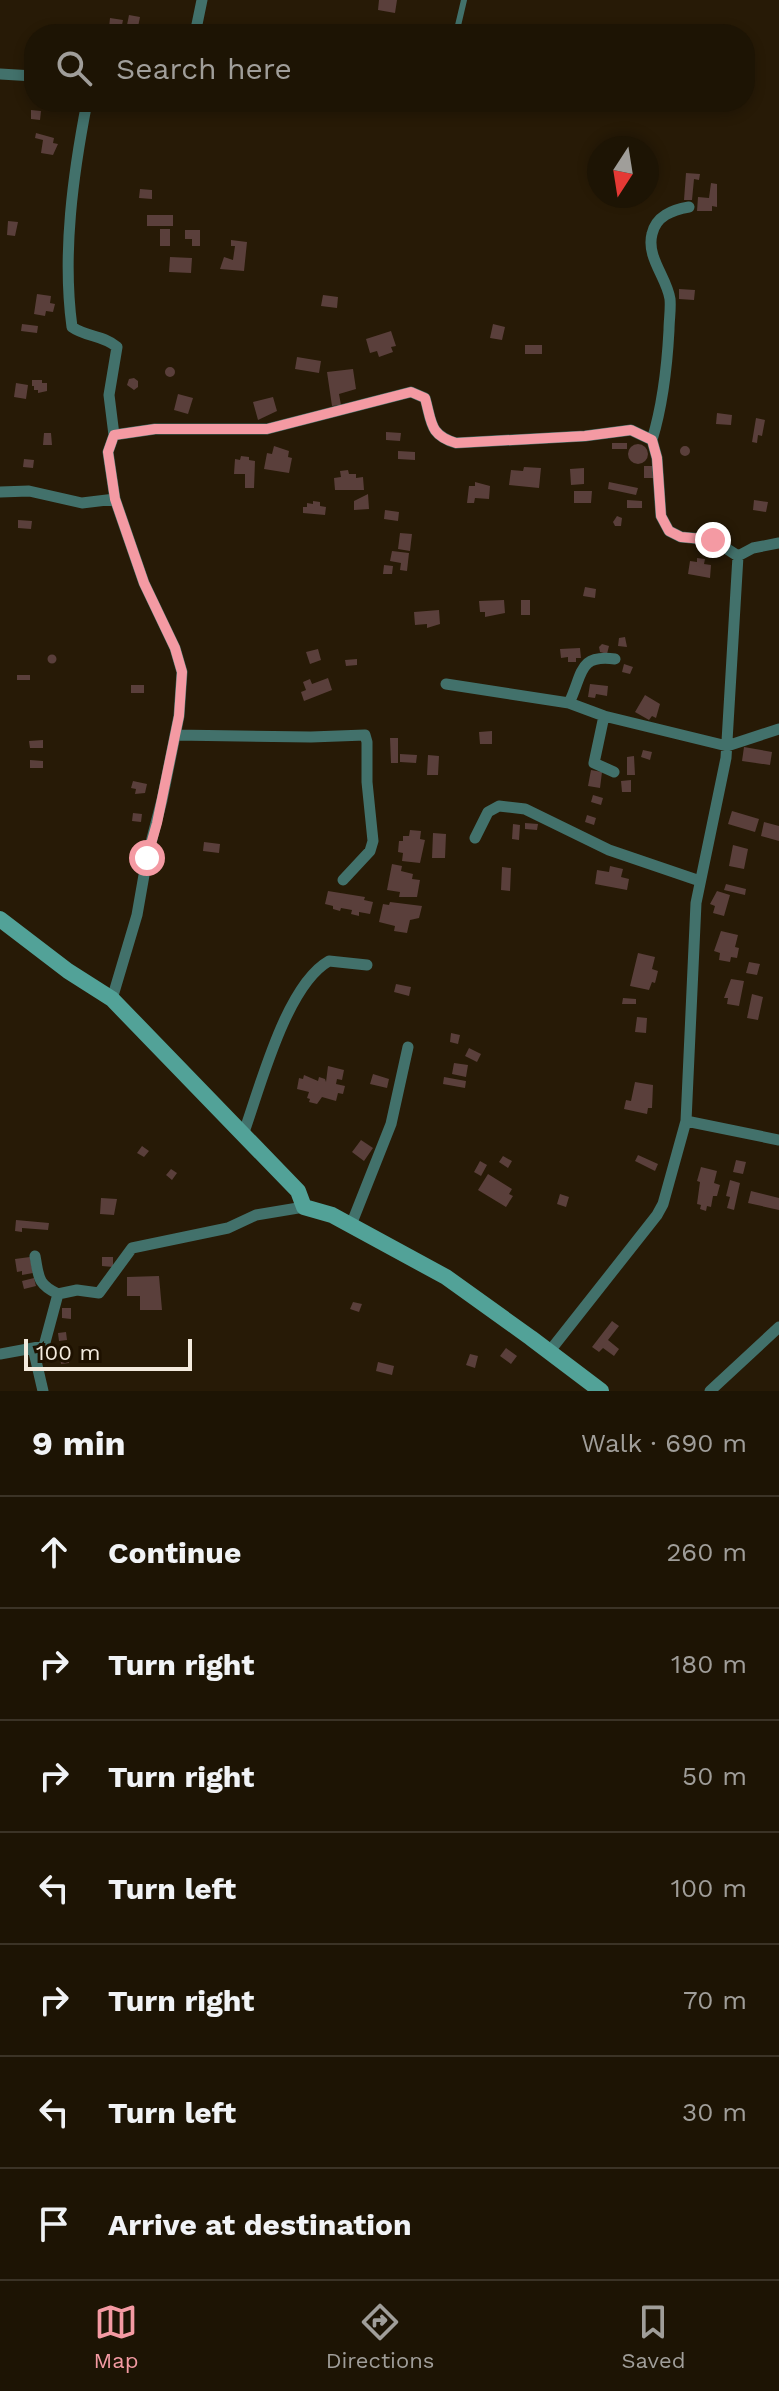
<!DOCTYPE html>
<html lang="en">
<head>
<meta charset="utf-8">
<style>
	body { margin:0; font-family:"Work Sans",sans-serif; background:#2a2113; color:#f1f3f6 }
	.compass { position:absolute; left:587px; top:136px; width:72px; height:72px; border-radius:50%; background:#1d1404; box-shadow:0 4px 12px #0003; rotate:192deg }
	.scale { position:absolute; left:24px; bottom:20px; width:168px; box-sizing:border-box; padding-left:8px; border:4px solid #f4ebde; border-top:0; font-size:22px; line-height:28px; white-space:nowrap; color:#f4ebde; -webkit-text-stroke:6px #1e1100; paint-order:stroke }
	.stop { position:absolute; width:24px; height:24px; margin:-18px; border:6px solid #f49aa3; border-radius:50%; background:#fff }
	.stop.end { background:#f49aa3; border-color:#fff; box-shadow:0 2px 8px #0008 }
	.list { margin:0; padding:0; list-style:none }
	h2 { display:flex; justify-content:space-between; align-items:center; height:104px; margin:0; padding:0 32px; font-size:34px }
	h2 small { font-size:26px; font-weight:400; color:#a09e9a }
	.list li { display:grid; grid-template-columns:52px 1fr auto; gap:24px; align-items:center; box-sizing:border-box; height:112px; padding:0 32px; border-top:2px solid #3b3326 }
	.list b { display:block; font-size:30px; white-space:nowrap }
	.list em { font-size:26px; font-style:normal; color:#a09e9a }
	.icon { flex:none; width:44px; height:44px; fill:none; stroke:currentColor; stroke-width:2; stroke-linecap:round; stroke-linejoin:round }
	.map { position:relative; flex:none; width:779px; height:1391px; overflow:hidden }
	.search { position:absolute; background:#1d1404; box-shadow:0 4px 12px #0003; left:24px; right:24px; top:24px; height:88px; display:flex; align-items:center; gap:20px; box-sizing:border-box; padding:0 28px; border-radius:32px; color:#a09e9a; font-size:30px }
	.sheet { height:888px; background:#1d1404 }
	nav { display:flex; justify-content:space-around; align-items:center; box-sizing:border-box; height:112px; border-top:2px solid #3b3326; background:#1d1404; font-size:22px; color:#a09e9a }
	nav a { display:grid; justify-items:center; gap:4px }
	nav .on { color:#f49aa3 }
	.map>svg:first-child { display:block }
	.building { fill:#5a3f3b }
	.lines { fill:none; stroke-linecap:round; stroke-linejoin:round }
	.lane { stroke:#42716b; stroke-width:6 }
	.street { stroke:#42716b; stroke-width:11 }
	.secondary { stroke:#52a298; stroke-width:16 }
	.route { stroke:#f49aa3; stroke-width:10 }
</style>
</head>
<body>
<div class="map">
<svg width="779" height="1391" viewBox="0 0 779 1391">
	<rect width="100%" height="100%" fill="#271a06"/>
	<!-- building -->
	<path class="building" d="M379,0H397L395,13L378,10Z
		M129,15L140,17L138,27L127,25Z
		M110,18L123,20L122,25L115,24V29L109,28Z
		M31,110L41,111L40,120L31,119Z
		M36,133L54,138L53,143L58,144L53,155L41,153L43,140L35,138Z
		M686,173L700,174L699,180L694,179L692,200H684Z
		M711,183L717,184V207L712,206V211H697L698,197L709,198Z
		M140,189L152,190V199L139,198Z
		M147,215H173V226H147Z
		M8,221L18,222L15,236L7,235Z
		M160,229H170V246H160Z
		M185,230H200V246H192V239H185Z
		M231,240L247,242L244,271L220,269L224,257L233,260L235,246H231Z
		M170,257L192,258L191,273L169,272Z
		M679,289L695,290L694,300L679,299Z
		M37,294L51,296L50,303L55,304L53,312L46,311L45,316L34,314Z
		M323,295L338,297L337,308L321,306Z
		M22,324L38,326L37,333L21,331Z
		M493,324L505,327L502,340L490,338Z
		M391,331L396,346L391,347L393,352L379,357L377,351L370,353L366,339Z
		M525,345H542V354H525Z
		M297,357L321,361L319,373L295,369Z
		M165 372a5 5 0 1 1 10 0a5 5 0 1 1-10 0Z
		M353,369L356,389L339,394L341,405L332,406L327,372Z
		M134,378L138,381V387L134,390L127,385L129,379Z
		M32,380H42V383H47V391L38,393V390H34V386H32Z
		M16,383L28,385L26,399L14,397Z
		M178,394L193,398L188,414L174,410Z
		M273,397L277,411L258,420L253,402Z
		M717,413L732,415L731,425L716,424Z
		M756,418L765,420L762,436L758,435L757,443L752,442Z
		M386,432L401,433L400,441L386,440Z
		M44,433H51L52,445H43Z
		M612,443H627V449H612Z
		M628 454a10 10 0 1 1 20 0a10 10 0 1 1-20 0Z
		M680 451a5 5 0 1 1 10 0a5 5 0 1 1-10 0Z
		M274,446L289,451L288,457L292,458L289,473L264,469L267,453L272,454Z
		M398,451L415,452V460L398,459Z
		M241,456L249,457V460L255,461L254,488H245V474H234L235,459L240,460Z
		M24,459L34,460L33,468L23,467Z
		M644,466H652L653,478H644Z
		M524,467L541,468L539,488L509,485L511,470L523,471Z
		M584,468V484L571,485L570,469Z
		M348,470L349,474H356V478L363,477L364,490H335L334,478L341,477L340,471Z
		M475,482L490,486L489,499L475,498L474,503H467L469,486H475Z
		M609,482L638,488L636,495L608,489Z
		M574,491H592L591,503H574Z
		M368,494L369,509L354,510V501Z
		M627,500L642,501V508H627Z
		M754,500L768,502L766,512L753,510Z
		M313,501L320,502V506L326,507L325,515L303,513V507H307V503L313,504Z
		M385,510L399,512L398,521L384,519Z
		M617,516L622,518L621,526H615L613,522Z
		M18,520L32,521L31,529L18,528Z
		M400,533L412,534L410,551L398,549Z
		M392,551L409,553L407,571L400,570L401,563L390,561Z
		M697,558L705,559L704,564L711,565L710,578L688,574L690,561L697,562Z
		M384,565L393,566L392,574H383Z
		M585,587L596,589L595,598L583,596Z
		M504,600L505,613L485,617V612H480L479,601Z
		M521,600H530V615H521Z
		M439,610L440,624L427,628V624L415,625L414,612Z
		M625,637L627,647L618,646L619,638Z
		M602,644L609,646L607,654L600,652L599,647Z
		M580,648L581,658H576V662H568V657L561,658L560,649Z
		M318,649L321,660L310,664L306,652Z
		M47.5 659a4.5 4.5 0 1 1 9 0a4.5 4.5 0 1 1-9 0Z
		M357,659V665L346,666L345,660Z
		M624,664L633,667L630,674L622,672Z
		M17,675H30V680H17Z
		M328,678L332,690L304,701L301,692L306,690L303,682L310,679L312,684Z
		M590,684L608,686L607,696L596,694L595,698L588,697Z
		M131,685H144V693H131Z
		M645,695L660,704L656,718L652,716L649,720L635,712Z
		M492,731V744H480L479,732Z
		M390,738H398V763H391Z
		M43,740V748H30L29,741Z
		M744,747L772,752L770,765L742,761Z
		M643,750L652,752L650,760L641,757Z
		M400,754L417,755L416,763L400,762Z
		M428,755L439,756L438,775H427Z
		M634,756L635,775H627V757Z
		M30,760L43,761V768H30Z
		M591,770L602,772L600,788L588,786Z
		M631,780V792H622L621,781Z
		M133,781L147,784L145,793L135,794L136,789L131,788Z
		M593,795L603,798L601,805L591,802Z
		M732,811L759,819L755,832L728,824Z
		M133,813L142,814L141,822L132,821Z
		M587,815L596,818L594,825L585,822Z
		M764,822L779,826V841L761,836Z
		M525,823L538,824L537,830L525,829Z
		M513,824L520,825L519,840L512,839Z
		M410,830L421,831L420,839L425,840L420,863L402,861L403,853L398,852L399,841H403V836H409Z
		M433,833L446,834L445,858H432Z
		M204,842L220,844L219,853L203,851Z
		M733,845L748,849L744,869L729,866Z
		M392,864L402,866L401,871L413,874L412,879L420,880L417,897H399L400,892L387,890Z
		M610,866L623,869L621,877L629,879L627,890L595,884L597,870L609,872Z
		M502,867L511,868L510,891L501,890Z
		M726,884L746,889L745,895L724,890Z
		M328,891L365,897L364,900L373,902L370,914L359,912V916L351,914L352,910L341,908L340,911L333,909V906L325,904Z
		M717,891L730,895L724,916L713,913L715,906L710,904Z
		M390,902L422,906L419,918L410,920L407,933L394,931L395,926L379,922L383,904L389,905Z
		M721,931L738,935L735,947L739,948L737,958L731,957L730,962L719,960L720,953L714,951Z
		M638,953L655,957L652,969L658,971L655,983L652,982L649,990L630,986Z
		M749,962L760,964L757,975L746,973Z
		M731,979L744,981L739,1006L727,1004L728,998H724Z
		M396,984L411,987L409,996L394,992Z
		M752,994L763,997L758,1020L747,1018Z
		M623,998L636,999V1004H622Z
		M637,1017L647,1018L646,1033L635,1032Z
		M451,1033L460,1035L458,1044L450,1042Z
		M469,1048L481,1054L477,1062L465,1056Z
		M454,1063L468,1065L466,1077L452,1074Z
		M328,1066L344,1070L342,1080L337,1079L336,1084L345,1086L343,1094L338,1093L336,1101L322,1097L317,1104L309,1102L310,1099L307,1098L309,1092L297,1089L299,1078L303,1079L304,1075L318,1081L319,1077L325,1079L326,1082Z
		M373,1074L389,1079L387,1088L370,1084Z
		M444,1077L466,1081L465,1088L443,1084Z
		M635,1082L653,1085L652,1108H648L647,1114L624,1109L626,1100L631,1101Z
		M361,1140L373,1148L364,1161L352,1152Z
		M142,1146L149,1151L144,1157L137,1153Z
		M638,1155L658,1164L655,1171L635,1161Z
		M503,1156L512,1161L508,1168L499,1162Z
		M736,1160L746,1162L743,1174L733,1172Z
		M480,1161L487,1165L481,1176L474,1172Z
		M701,1167L717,1171L714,1183L720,1185L717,1196H713L711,1207L707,1206L706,1211L700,1209L701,1205L697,1204L700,1182L697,1181Z
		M171,1169L177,1173L172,1180L166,1175Z
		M488,1174L512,1189L509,1194L513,1196L506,1207L478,1190Z
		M730,1180L740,1183L734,1210L727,1208L730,1197L726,1196Z
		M751,1191L779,1198V1210L748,1203Z
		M560,1194L569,1197L566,1207L557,1204Z
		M101,1198L117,1199L114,1215L100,1214Z
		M16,1220L49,1223L48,1230L22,1228V1232L15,1231Z
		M30,1257L33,1273L22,1275V1271L17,1272L15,1259Z
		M102,1257H113V1267L102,1266Z
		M159,1276L162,1310H140V1296H127V1277Z
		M34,1278L36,1286L24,1289L22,1281Z
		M353,1302L362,1304L359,1312L350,1309Z
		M62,1308H71V1319L62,1318Z
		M612,1321L619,1326L608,1340L619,1349L614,1356L603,1348L599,1352L592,1347Z
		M66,1332L67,1340L59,1341L58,1333Z
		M506,1348L517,1356L511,1364L500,1356Z
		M470,1354L478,1356L475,1368L466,1365Z
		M68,1355L69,1363L61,1364L60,1356Z
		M378,1362L394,1366L392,1375L376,1371Z"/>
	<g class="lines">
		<!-- lane -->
		<path class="lane" d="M456,34L464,0"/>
		<!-- street -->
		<path class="street" d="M195,34L202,0
			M0,74L34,76
			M87,102C73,174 62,254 72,327C86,337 103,335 117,347L109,395L114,435
			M652,440C663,404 667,368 669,330C669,320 671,309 670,299C667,278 646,257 652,234C656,216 672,210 689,207
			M0,492L29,491L82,503L115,499
			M738,556L753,548L779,543
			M446,684L569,703L604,716L727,746L779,729
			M569,703C583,674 578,654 615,659
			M604,716L594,763L614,772
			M175,735L311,737L365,735L367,742V782L373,841L370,851L343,880
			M475,838L488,812L499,806L525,809L609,850L700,881
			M112,999L137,915L147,858L162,800L179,716L182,672L175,648L144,583L115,499L108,452L114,435L155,429H267L411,392L425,398C432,422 429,435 456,443L585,436L631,430L652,440L657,458L661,516L669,531L681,537L713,540L738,556L726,758L696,903L686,1121L663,1204L657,1215L549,1352
			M686,1121L779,1140
			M243,1135C260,1088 286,985 329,961L367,965
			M351,1225L391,1124L408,1047
			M35,1256C39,1277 37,1284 58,1294
			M33,1348L43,1391
			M0,1354L44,1346L58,1294L77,1290L99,1293L132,1248L228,1228L256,1215L304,1207
			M710,1391L779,1327"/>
		<!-- secondary -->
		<path class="secondary" d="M0,919L68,971L112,999L298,1191L304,1207L332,1215L446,1277L531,1338L601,1391"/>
	</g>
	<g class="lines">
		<!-- route -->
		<path class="route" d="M147,858L157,823L179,716L182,672L175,648L144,583L115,499L108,452L114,435L155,429H267L411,392L425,398C432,422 429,435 456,443L585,436L631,430L652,440L657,458L661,516L669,531L681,537L713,540"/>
	</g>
</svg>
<svg class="compass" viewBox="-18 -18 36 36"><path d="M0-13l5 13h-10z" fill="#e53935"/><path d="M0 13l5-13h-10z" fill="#a09e9a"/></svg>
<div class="scale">100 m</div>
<div class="stop" style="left:147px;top:858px"></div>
<div class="stop end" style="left:713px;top:540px"></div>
<div class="search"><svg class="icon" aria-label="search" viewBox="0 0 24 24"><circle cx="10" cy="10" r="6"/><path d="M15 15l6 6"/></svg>Search here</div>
</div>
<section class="sheet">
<h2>9 min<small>Walk · 690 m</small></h2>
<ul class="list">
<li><svg class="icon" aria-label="ahead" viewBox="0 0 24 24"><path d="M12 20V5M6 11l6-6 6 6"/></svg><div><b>Continue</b></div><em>260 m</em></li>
<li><svg class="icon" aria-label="right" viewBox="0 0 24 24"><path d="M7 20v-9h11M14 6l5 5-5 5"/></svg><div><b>Turn right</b></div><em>180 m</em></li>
<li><svg class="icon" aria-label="right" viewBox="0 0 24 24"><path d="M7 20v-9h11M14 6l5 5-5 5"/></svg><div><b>Turn right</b></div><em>50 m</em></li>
<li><svg class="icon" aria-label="left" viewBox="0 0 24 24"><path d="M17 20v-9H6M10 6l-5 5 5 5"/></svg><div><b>Turn left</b></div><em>100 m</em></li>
<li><svg class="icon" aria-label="right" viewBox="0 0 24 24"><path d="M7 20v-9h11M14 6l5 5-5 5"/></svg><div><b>Turn right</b></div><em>70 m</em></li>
<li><svg class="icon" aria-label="left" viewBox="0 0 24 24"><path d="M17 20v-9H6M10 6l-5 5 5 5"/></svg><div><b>Turn left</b></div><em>30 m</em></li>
<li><svg class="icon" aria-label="arrive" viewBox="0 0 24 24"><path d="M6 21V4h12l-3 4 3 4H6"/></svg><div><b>Arrive at destination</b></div></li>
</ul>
</section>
<nav>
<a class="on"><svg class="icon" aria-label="map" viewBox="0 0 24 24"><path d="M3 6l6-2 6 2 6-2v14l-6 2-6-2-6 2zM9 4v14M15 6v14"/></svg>Map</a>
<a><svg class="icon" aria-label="directions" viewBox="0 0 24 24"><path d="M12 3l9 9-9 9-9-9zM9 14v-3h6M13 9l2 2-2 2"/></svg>Directions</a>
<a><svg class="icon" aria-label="saved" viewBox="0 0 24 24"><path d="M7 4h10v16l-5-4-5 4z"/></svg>Saved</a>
</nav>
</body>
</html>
